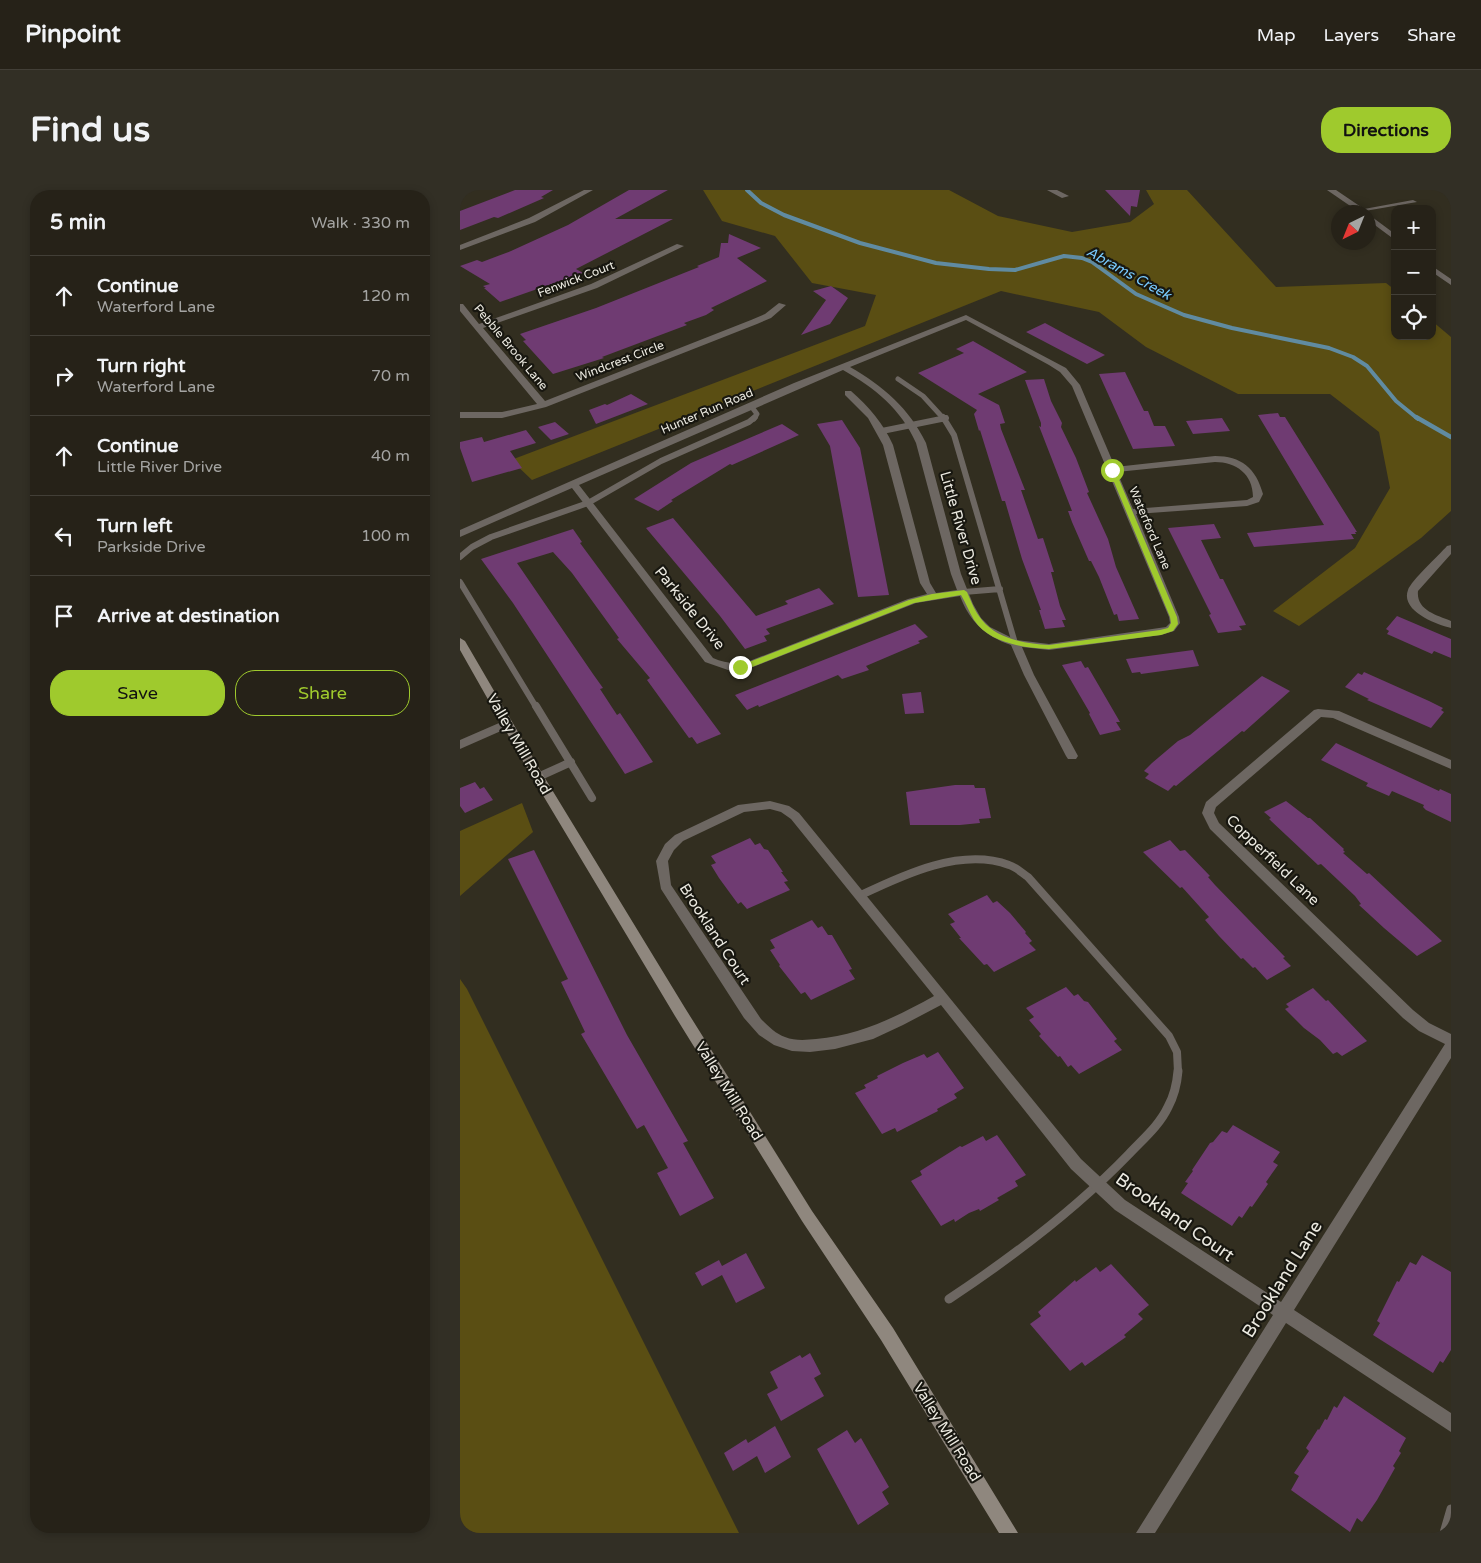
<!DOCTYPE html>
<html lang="en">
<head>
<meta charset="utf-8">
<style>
	body { margin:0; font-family:"Varela Round",sans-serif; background:#322f25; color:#f1f3f6 }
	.controls { position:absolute; right:15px; top:15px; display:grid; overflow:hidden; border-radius:10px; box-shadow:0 2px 8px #0003 }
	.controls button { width:45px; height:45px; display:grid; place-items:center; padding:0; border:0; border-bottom:1px solid #423f37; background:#262218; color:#f1f3f6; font:25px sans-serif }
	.compass { position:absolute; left:871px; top:15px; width:45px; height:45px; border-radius:50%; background:#262218; box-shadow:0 2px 8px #0003; rotate:223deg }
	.stop { position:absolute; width:15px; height:15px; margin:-11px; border:4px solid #9fca2d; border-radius:50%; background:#fff }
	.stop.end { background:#9fca2d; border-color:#fff; box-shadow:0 1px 5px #0008 }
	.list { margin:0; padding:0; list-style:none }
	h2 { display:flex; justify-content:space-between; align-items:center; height:65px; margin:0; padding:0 20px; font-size:21px }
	h2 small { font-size:16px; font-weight:400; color:#a4a4a2 }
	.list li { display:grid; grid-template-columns:32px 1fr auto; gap:15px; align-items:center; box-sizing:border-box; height:80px; padding:0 20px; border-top:1px solid #423f37 }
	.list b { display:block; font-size:19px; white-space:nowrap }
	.list p { margin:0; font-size:16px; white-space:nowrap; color:#a4a4a2 }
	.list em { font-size:16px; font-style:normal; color:#a4a4a2 }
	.actions { display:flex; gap:10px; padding:15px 20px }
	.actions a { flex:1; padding:11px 0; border:1px solid #9fca2d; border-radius:20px; text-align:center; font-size:18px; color:#9fca2d }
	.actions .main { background:#9fca2d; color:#111 }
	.icon { flex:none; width:28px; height:28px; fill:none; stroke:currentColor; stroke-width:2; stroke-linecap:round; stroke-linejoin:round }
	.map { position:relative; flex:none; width:991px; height:1343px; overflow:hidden; border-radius:20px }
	header { display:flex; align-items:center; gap:30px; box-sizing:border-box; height:70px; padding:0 25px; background:#262218; border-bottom:1px solid #423f37 }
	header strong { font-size:24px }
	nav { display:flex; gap:28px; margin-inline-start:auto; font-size:18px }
	.intro { display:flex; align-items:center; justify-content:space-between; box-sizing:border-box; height:120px; padding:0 30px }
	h1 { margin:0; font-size:35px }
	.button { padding:12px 22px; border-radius:20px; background:#9fca2d; color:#111; font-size:18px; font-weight:700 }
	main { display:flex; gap:30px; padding:0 30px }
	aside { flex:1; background:#262218; border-radius:20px; box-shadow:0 2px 8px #0003 }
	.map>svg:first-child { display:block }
	.green { fill:#5a4e13 }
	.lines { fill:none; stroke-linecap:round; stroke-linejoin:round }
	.stream-far1 { stroke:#608ba1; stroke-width:4 }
	.stream { stroke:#608ba1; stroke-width:4.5 }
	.building { fill:#6f3b72 }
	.lane-far3 { stroke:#6d6762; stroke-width:5 }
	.lane-far2 { stroke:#6d6762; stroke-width:6 }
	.lane-far1 { stroke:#6d6762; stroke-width:8 }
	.lane { stroke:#6d6762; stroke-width:9 }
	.street { fill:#6d6762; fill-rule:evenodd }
	.secondary { fill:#8f877e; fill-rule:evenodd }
	.route { fill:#9fca2d }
	.labels { text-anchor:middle; stroke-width:4.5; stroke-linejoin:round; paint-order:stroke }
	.far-street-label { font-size:12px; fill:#eceae1; stroke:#181710 }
	.far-water-label { font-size:14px; font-style:italic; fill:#79cbff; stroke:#181710 }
	.street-label { font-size:15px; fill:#eceae1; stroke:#181710 }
	.near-street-label { font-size:18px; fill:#eceae1; stroke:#181710 }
</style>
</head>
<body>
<header>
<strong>Pinpoint</strong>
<nav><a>Map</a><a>Layers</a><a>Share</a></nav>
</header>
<div class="intro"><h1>Find us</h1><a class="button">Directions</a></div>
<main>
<aside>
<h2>5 min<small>Walk · 330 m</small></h2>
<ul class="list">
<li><svg class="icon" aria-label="ahead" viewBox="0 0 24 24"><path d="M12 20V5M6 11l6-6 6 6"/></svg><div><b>Continue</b><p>Waterford Lane</p></div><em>120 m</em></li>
<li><svg class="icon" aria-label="right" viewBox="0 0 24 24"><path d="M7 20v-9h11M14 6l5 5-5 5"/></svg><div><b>Turn right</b><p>Waterford Lane</p></div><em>70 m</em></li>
<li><svg class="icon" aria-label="ahead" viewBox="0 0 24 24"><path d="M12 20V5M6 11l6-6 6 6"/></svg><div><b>Continue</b><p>Little River Drive</p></div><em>40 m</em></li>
<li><svg class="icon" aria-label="left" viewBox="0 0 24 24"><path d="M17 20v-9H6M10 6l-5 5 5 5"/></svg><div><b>Turn left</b><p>Parkside Drive</p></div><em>100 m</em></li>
<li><svg class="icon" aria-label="arrive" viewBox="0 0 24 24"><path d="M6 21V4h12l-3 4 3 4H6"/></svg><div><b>Arrive at destination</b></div></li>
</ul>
<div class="actions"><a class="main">Save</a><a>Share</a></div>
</aside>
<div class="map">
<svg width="991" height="1343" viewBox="0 0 991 1343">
	<rect width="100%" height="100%" fill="#322e20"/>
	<!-- green -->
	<path class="green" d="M243,0H489L538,26L612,42L670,32L694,14L686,0H727L816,97L926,93L935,100V146H972V131L991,147V321L961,348L839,436L813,421L895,358L930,298L919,242L870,204H778L686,157L639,122L541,101L72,290L51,270L405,136L416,105L352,93L315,46L262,31Z
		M62,613L73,642L0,706V641Z
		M0,789L7,799L279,1343H0Z"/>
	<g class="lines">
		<!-- stream-far1 -->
		<path class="stream-far1" d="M287,0L301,13L324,25L400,53L476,73L529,79L555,80L604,66L622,68L632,72L676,104L724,125L772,138L869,158L893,167L907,176L936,211L958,229"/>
		<!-- stream -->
		<path class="stream" d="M956,227L991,247"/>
	</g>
	<!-- building -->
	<path class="building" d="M55,0H93L81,7L84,8L38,28L34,27L0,40V21Z
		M169,0H208L155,29H213L116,79L123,83L40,112L24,98H26L23,96L30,94L0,76L17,70L22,72L51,61L108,35Z
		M645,0H680L677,17L671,16L670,26Z
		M269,44L301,58L277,68L307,91L251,118L254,120L246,125L224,133L227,135L142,167L144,168L93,184L63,151L66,150L60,144L136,118L239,77L237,76L259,67L261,53H268Z
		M371,96L388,108L370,134L341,145L366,110L353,101Z
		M585,133L607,145L645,165L627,174L566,142Z
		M513,151L567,182L518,204L539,215L545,233L540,234L541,239L565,300H561L578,349L583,348L594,382H591L600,416L606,430H602L605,437L585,439L579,420H581L562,369L545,311H542L520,240L519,241L514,224L517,220L458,183L504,163L496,159Z
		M665,182L684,221H688L694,236H705L715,256L673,259L639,184Z
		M584,189L591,211L602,233L601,237L616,268L629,302L627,303L648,349L656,377L679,429L659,431L657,424L654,425L639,387L631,371H629L612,332L608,321H612L579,236L581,237V233L565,190Z
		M171,204L188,214L136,234L129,220L145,214L147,215Z
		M818,223L820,227H825L897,342H895L896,344H891L894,349L794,357L787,343L864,335L798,225Z
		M762,228L770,241L733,244L726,231Z
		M382,230L400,258L429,405L398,407L370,256L357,234Z
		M95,232L109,244L91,250L78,237Z
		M322,234L339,245L272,275L270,274L211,310L213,311L198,321L174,309L231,273Z
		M66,240L76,253L50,261L62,278L12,292L0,258V252L22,247L24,252Z
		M213,328L296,426L328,414L325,411L359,398L374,414L306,439L310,444L304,446L307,451L285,459L260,426L186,338Z
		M754,334L761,348L741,350L760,389H763L786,435L779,436L782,440L758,443L749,425L751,424L708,338Z
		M113,339L122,352L120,353L261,544L237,554L232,547L229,548L187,490L190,488L157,449L159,448L112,383L93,362L57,373L133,484L143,498L140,499L157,525L160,523L193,572L165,584L53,413L21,369Z
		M937,426L991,449V468L974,461L972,464L927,444L929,441L926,439Z
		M455,434L468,447L458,451L460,453L406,476L409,480L382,489L378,485L371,488L299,517L298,515L287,520L275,505Z
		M733,460L739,476L681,484L680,482L672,483L666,469Z
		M621,471L625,478L628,477L660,532H656L661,540L640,545L629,524L630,523L602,475Z
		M904,482L969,511L983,518L981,520L984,522L971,538L907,510L909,509L885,497L898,483L902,485Z
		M802,486L830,501L784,542L782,541L716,596L714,595L708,601L685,588L689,584L684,581L692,573L718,551L730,545Z
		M461,502L464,523L445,524L442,504Z
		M876,553L979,601L980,599L991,604V632L966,620L963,617L964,615L932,601L929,606L906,596L908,593L861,570Z
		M15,592L20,599L24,597L33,610L5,623L0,616V598Z
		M495,595H514L515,598H525L531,628L519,629L520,633L500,635H450L446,602Z
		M826,611L848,628H850L884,659L883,660L885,662L883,663L907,684L909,683L982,751L957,766L924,738L899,715L901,714L895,706L861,674L858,675L809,629L811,628L804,622Z
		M290,648L295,655L300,653L304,659L308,660L323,682H321L328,691L324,692L330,700L287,719L281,712L278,714L259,688L251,675L256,673L251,666Z
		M710,650L720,661L725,660L750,686L748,687L755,695L825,767L823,768L831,776L807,790L795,777L793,778L783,768L781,769L759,746L745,730L749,727L722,697L720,698L683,662Z
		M74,660L167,845L228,951L223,953L254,1008L220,1026L197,983L208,978L184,935L177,939L121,844L125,842L101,792L108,789L48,669Z
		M527,705L533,713L537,711L550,723L566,742L565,743L572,751L569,753L576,760L534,782L527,774L524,775L499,748H501L490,734L495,732L488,724Z
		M352,730L358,738L362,736L368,745H372L392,779L389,780L395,789L351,810L345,802L341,804L319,776L320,775L310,760L315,758L310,750Z
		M606,797L614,806L618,804L624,811L628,812L657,849L654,851L662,860L619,884L611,875L608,877L600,866L598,867L579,846L581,844L569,830L574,827L566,818Z
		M853,798L866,811L868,810L907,851L882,866L877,862L873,864L860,850L844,838L825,819L829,817L826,814Z
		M478,862L504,898L494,904L497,908L477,919L478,921L437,942L435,938L422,944L395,903L406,898L404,895L418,888L417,886L443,873L464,864L467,868Z
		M773,935L820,962L813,972L818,975L806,992L808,994L792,1017L790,1016L782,1028L779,1026L772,1036L721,1003L728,993L725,992L733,981L732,980L750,953L753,952L762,941L767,943Z
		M537,945L566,985L555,991L558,996L537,1008L539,1010L520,1021L519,1019L509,1023L495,1032L494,1029L481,1036L451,991L462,985L460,981L500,956L502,957L523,946L526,951Z
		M286,1063L305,1098L276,1113L262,1085L242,1096L235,1083L259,1070L262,1076Z
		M962,1065L991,1082V1160L983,1173L980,1171L973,1183L913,1145L920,1133L917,1131L937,1091L939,1092L950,1072L956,1075Z
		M651,1074L689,1115L678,1124L683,1129L664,1145L666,1147L625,1176L622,1172L610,1181L570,1134L581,1126L578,1122L615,1090L616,1092L636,1077L640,1082Z
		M350,1163L361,1184L354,1188L364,1206L321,1231L307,1204L318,1198L310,1182L340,1165L342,1168Z
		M884,1206L946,1248L939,1261L941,1263L933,1276L935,1278L917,1310L902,1332L897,1328L890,1342L831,1300L839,1286L834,1283L849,1261L846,1258L858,1239L859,1240L865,1229L867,1230L874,1216L877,1218Z
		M315,1236L331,1267L305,1283L297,1266L273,1281L264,1263L286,1249L288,1253Z
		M387,1240L395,1253L401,1248L429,1297L422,1302L429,1314L398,1335L357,1259Z"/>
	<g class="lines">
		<!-- lane-far3 -->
		<path class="lane-far3" d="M438,189L463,206L484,229
			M291,216L297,224L294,229
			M483,229L486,228"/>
		<!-- lane-far2 -->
		<path class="lane-far2" d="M483,227L494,245L555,453
			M422,241L486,228
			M0,367L12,357L31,347L128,313L201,271L289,232L295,227
			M0,392L76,517
			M504,402L540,399"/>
		<!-- lane-far1 -->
		<path class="lane-far1" d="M76,516L132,608
			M78,587L111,572
			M401,705C443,685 501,657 549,675C556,677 562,683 568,687L709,846L717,862L718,882"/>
		<!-- lane -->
		<path class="lane" d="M489,1109C554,1066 615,1020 669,964C683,949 699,936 708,917C714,906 717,893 718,881
			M984,1343L991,1319"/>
		<!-- street -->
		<path class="street" d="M124,0H133L75,32L0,60V55L69,28Z
			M587,0H597L609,6L602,8Z
			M867,0H876L904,19L953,10L957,12L899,22Z
			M908,24L935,44V50L908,30Z
			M217,54L224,56L137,98L23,138L85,211L291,130L305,124L319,113L326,115L311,128L297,134L86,217L42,228H0V222H42L77,214L0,121V114H3L19,134L131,94Z
			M972,76L991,89V95L972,82Z
			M506,125L606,178L620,195L655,277L755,266C781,266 796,278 803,304L799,312L787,316L676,324L719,427L720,433L714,441L701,445L589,460L562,457L574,485L618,566L616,569H608L606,566L564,485L551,455C525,446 510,432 500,406L456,413L293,477L268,480L245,472L112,298L0,347V340L334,193ZM506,130L589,175L600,182L612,196L709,427L710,433L706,437L589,454L556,450L530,437L521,428L513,414L501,384L466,253C449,218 423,196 390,177ZM383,180C415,198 441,219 456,253L491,384L497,400L476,403L470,393L433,255C423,233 409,217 391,201H385V205L408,228L423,255L460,393L467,404L448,409L287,472C275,474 264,473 253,468L119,295ZM755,272C776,272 793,284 793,307L787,310L673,319L657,282Z
			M991,355V364L958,401C956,420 976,425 991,431V438C977,435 940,421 948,400C951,391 979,365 987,356Z
			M858,519L879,521L991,570V579L873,528L861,527L756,617L754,623L759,633L953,820L969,833L991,844V868L834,1120L991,1223V1242L826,1133L695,1343H676L813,1125L655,1020L611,979L481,815L443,835L413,849L375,859L350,862L332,861L314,855L299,845L284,828L201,699L196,671L205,654L215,645L278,615L310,611L329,616L339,623L621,969L665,1010L821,1112L985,854L959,841L943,828L750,639L742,623L746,612L854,520ZM310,619L321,622L331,629L474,806C436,827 400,845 356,849C346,850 335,851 325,847C316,844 308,836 301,829L211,695L208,671L214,660L223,651L284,622Z
			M46,530L50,531L52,534L50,537L0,559V550Z"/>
		<!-- secondary -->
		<path class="secondary" d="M0,448L5,451L83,585L225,818L352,1021L433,1138L558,1343H539L421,1150L342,1031L215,826L72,587L0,460Z"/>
	</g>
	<!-- route -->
	<path class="route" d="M652,278L655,280L717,427L718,434L713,441L701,445L589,459C564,458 529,453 514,430C509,422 506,413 501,405L454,413L292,477L280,479L276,477L449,410L472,404L504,400L507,402C511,411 515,422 522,430C537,449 566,454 589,455L700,440L708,438L711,433L710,427L649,280Z"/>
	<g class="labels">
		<!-- far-street labels -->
		<g class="far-street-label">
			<text transform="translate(116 89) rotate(-21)" y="4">Fenwick Court</text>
			<text transform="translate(51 157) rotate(50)" y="4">Pebble Brook Lane</text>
			<text transform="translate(160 171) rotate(-21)" y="4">Windcrest Circle</text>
			<text transform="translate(247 221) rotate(-23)" y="4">Hunter Run Road</text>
			<text transform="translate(690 338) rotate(67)" y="4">Waterford Lane</text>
		</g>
		<!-- far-water labels -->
		<g class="far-water-label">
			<text transform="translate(669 83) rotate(29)" y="5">Abrams Creek</text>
		</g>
		<!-- street labels -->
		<g class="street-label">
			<text transform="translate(501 338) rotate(74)" y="5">Little River Drive</text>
			<text transform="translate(230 418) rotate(51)" y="5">Parkside Drive</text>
			<text transform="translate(59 554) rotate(60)" y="5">Valley Mill Road</text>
			<text transform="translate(813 670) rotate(44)" y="5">Copperfield Lane</text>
			<text transform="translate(255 744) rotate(57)" y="5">Brookland Court</text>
			<text transform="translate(269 901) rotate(58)" y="5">Valley Mill Road</text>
			<text transform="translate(487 1242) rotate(58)" y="5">Valley Mill Road</text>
		</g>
		<!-- near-street labels -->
		<g class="near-street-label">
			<text transform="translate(715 1027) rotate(35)" y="6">Brookland Court</text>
			<text transform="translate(822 1089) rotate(-58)" y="6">Brookland Lane</text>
		</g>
	</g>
</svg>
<div class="controls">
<button>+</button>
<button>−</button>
<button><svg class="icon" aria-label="locate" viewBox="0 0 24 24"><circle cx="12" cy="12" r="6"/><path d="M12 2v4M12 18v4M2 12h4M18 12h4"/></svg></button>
</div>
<svg class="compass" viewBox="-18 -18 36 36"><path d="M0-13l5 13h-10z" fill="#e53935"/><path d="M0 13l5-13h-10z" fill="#a4a4a2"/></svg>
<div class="stop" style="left:652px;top:280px"></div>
<div class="stop end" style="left:280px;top:477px"></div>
</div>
</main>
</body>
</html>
